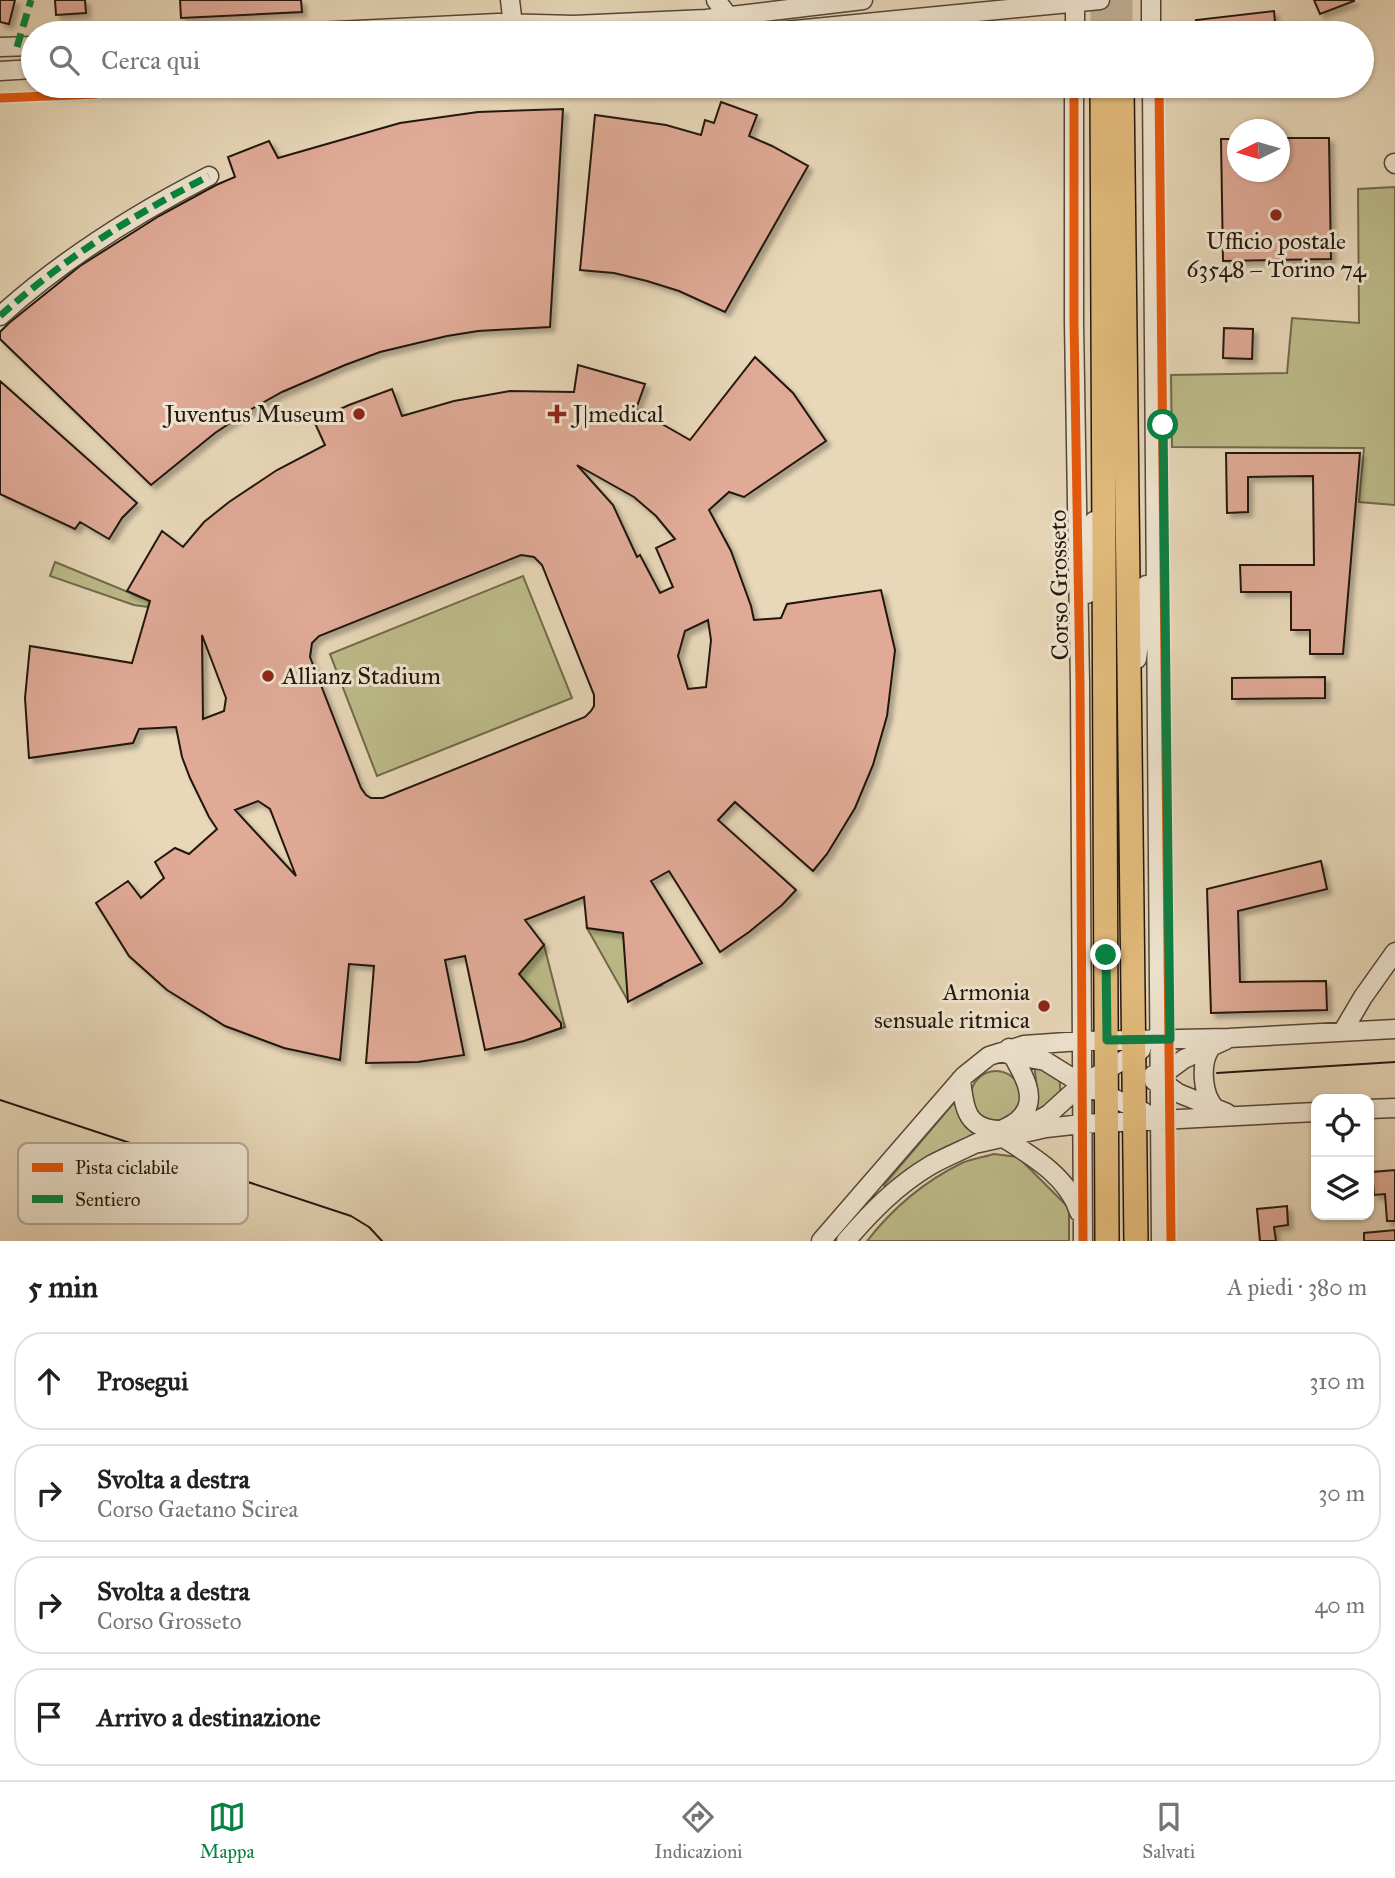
<!DOCTYPE html>
<html lang="it">
<head>
<meta charset="utf-8">
<style>
	body { margin:0; font-family:"IM FELL Great Primer",serif; background:#f6f6f6; color:#202124 }
	.controls { position:absolute; right:21px; bottom:21px; display:grid; overflow:hidden; border-radius:14px; box-shadow:0 2px 5px #0004 }
	.controls button { width:63px; height:63px; display:grid; place-items:center; padding:0; border:0; border-bottom:2px solid #e0e0e0; background:#fff; color:#202124; font:35px sans-serif }
	.compass { position:absolute; left:1227px; top:119px; width:63px; height:63px; border-radius:50%; background:#fff; box-shadow:0 2px 5px #0004; rotate:265deg }
	.stop { position:absolute; width:21px; height:21px; margin:-16px; border:5px solid #0b8043; border-radius:50%; background:#fff }
	.stop.end { background:#0b8043; border-color:#fff; box-shadow:0 2px 7px #0008 }
	.list { margin:0; padding:0; list-style:none }
	h2 { display:flex; justify-content:space-between; align-items:center; height:91px; margin:0; padding:0 28px; font-size:30px }
	h2 small { font-size:23px; font-weight:400; color:#757577 }
	.list li { display:grid; grid-template-columns:46px 1fr auto; gap:21px; align-items:center; box-sizing:border-box; height:98px; margin:0 14px 14px; padding:0 14px; border:2px solid #e0e0e0; border-radius:28px }
	.list b { display:block; font-size:26px; white-space:nowrap }
	.list p { margin:0; font-size:23px; white-space:nowrap; color:#757577 }
	.list em { font-size:23px; font-style:normal; color:#757577 }
	.icon { flex:none; width:38px; height:38px; fill:none; stroke:currentColor; stroke-width:2; stroke-linecap:round; stroke-linejoin:round }
	.map { position:relative; flex:none; width:1395px; height:1241px; overflow:hidden }
	.search { position:absolute; background:#fff; box-shadow:0 2px 5px #0004; left:21px; right:21px; top:21px; height:77px; display:flex; align-items:center; gap:18px; box-sizing:border-box; padding:0 24px; border-radius:38px; color:#757577; font-size:26px }
	.sheet { height:539px; background:#fff }
	nav { display:flex; justify-content:space-around; align-items:center; box-sizing:border-box; height:98px; border-top:2px solid #e0e0e0; background:#fff; font-size:19px; color:#757577 }
	nav a { display:grid; justify-items:center; gap:4px }
	nav .on { color:#0b8043 }
	.map>svg:first-child { display:block }
	.green { fill:#bdbc8a; stroke:#70694c; stroke-width:2 }
	.building { fill:#e0aa97; stroke:#22160d; stroke-width:2; fill-rule:evenodd; filter:url(#shadow) }
	.lines { fill:none; stroke-linecap:round; stroke-linejoin:round }
	.major-tunnel { stroke:#c0b197; stroke-width:23; stroke-dasharray:23 11; stroke-linecap:butt }
	.minor-casing { stroke:#544638; stroke-width:21 }
	.major-casing { stroke:#22160d; stroke-width:26 }
	.minor { stroke:#f0e6d2; stroke-width:18 }
	.major { stroke:#e4bc7c; stroke-width:23 }
	.tram { stroke:#22160d; stroke-width:2 }
	.quiet { stroke:#00873e; stroke-width:7; stroke-dasharray:14 7; stroke-linecap:butt }
	.cycleway-casing { stroke:#f0e6d2; stroke-width:13 }
	.cycleway { stroke:#e8590c; stroke-width:9 }
	.route { stroke:#0b8043; stroke-width:9 }
	.poi-dot { fill:#8f2418; stroke:#f0e6d2; stroke-width:2.5 }
	.labels { text-anchor:middle; stroke-width:6; stroke-linejoin:round; paint-order:stroke }
	.poi-label { font-size:24px; fill:#22160d; stroke:#f0e6d2; text-anchor:end }
	.street-label { font-size:24px; fill:#22160d; stroke:#f0e6d2 }
	.key { fill:#f0e6d2; stroke:#b2a897; stroke-width:2 }
	.key-label { font-size:19px; fill:#22160d }
</style>
</head>
<body>
<div class="map">
<svg width="1395" height="1241" viewBox="0 0 1395 1241">
	<defs>
		<filter id="shadow"><feDropShadow dx="4.5" dy="4.5" stdDeviation="2" flood-color="#0004"/></filter>
	</defs>
	<rect width="100%" height="100%" fill="#e8d8b9"/>
	<filter id="stains"><feTurbulence type="fractalNoise" baseFrequency=".00286" numOctaves="4"/><feColorMatrix values="0 0 0 0 .2 0 0 0 0 .09 0 0 0 0 .02 0 0 0 .5 -.17"/></filter>
	<radialGradient id="worn" r=".72"><stop offset=".6" stop-color="#630" stop-opacity="0"/><stop offset="1" stop-color="#630" stop-opacity=".3"/></radialGradient>
	<!-- green -->
	<path class="green" d="M1395,187V505L1359,502L1364,448L1172,447L1171,375L1287,373L1292,318L1359,323L1358,189Z
		M55,562L150,601L148,607L134,605L50,576Z
		M523,576L572,698L377,776L330,654Z
		M621,908L662,985L628,1001L587,928L623,932Z
		M544,945L565,1027L529,1039L504,952L515,964L519,974Z
		M1034,1063L1059,1075L1061,1096L1035,1116L1037,1089Z
		M971 1096a25 25 0 1 1 50 0a25 25 0 1 1-50 0Z
		M957,1099L982,1136L886,1190L884,1185Z
		M994,1154L1018,1157L1069,1208V1241H867C892,1209 925,1181 962,1163C971,1159 984,1157 994,1154Z"/>
	<!-- building -->
	<path class="building" d="M0,0H15L9,24L0,22Z
		M55,0H85L86,13L56,15Z
		M180,0H301L302,12L181,18Z
		M1314,0H1354V1L1320,14Z
		M1274,11L1276,33H1198L1196,20Z
		M721,102L757,115L749,136L772,146L808,166L725,312L679,291L647,281L614,273L580,270L595,115L666,125L701,135L705,120L714,123Z
		M563,109L550,327L478,331L447,336L380,352L345,365L282,392L248,411L215,433L151,485L0,339V332L9,323L80,266L159,216L216,185L235,177L228,157L269,141L278,158L400,123L478,112Z
		M1279,138H1329L1331,259L1223,261L1221,139H1237V172H1279Z
		M1224,328L1253,329L1252,359L1223,358Z
		M755,357L793,393L826,441L744,497L729,492L709,510L731,551L751,606L754,620L781,618L787,604L881,590L895,650L887,716L873,765L855,808L827,854L813,871L735,802L718,820L796,890L782,905L749,932L720,952L669,871L651,881L702,963L628,1002L623,933L587,928L584,897L525,920L544,945L519,974L561,1023V1028L524,1041L485,1050L465,956L445,960L464,1055L418,1062L366,1063L374,966L349,964L340,1060L284,1048L225,1026L167,990L129,956L96,903L128,881L141,898L164,878L155,862L175,848L189,854L217,829L209,817L190,778L182,757L176,727L139,729L133,743L29,758L25,698L30,646L132,663L150,601L127,591L162,531L183,547L204,522L229,502L277,470L325,445L314,421L349,405L392,389L402,416L454,401L510,391L574,392L578,365L645,384L636,409L690,440ZM577,465L634,497L656,516L675,539L656,548L673,587L660,593L640,555L637,557L613,505ZM521,555L534,557L542,565L594,695V706L591,711L585,717L383,798H371L366,795L361,788L310,657L312,643L319,636ZM708,620L711,640L706,687L688,689L678,656L685,631ZM202,635L226,698L224,711L203,719ZM258,801L270,809L296,876L235,810Z
		M0,381L137,503L122,518L109,539L80,522L75,529L0,494Z
		M1226,453H1360L1343,654H1310V630H1291V592H1241L1240,565H1314L1313,476L1248,477V512L1227,513Z
		M1325,677V698L1232,699V678Z
		M1321,861L1327,889L1238,911L1240,982L1326,981L1327,1010L1211,1013L1207,889Z
		M1395,1170V1221H1387L1385,1194L1374,1195L1372,1172Z
		M1287,1206L1288,1225L1274,1227L1276,1241H1260L1257,1209Z
		M1395,1230V1241H1364V1233Z"/>
	<g class="lines">
		<!-- major-tunnel -->
		<path class="major-tunnel" d="M1102,0V33
			M1121,0V33"/>
		<!-- minor casing -->
		<g class="minor-casing">
			<path id="minor" d="M510,0L514,33
				M716,0L729,17L733,33
				M1075,0V33
				M1151,0V33
				M296,33L498,23L574,25L706,19L863,0
				M764,33L1100,0
				M0,47L33,46
				M0,71L33,69
				M1074,86V322L1080,684L1083,1241
				M1152,86L1161,1241
				M1394,163L1395,164
				M0,316C63,259 133,215 209,176
				M1087,594L1094,521
				M1137,659L1146,585
				M1343,1031L1363,997L1395,952
				M1210,1049C1200,1064 1202,1096 1216,1109
				M1007,1054L1045,1061L1082,1084L1144,1112
				M1153,1075L1178,1093L1227,1113
				M961,1079C964,1110 967,1131 1004,1130
				M1154,1081L1184,1059L1226,1040
				M1369,1109L1395,1108
				M1026,1127L1049,1114L1082,1084L1141,1050
				M997,1134C1027,1153 1068,1175 1079,1212
				M979,1143L1046,1128L1082,1124L1316,1112
				M821,1241L964,1076L989,1056L1024,1045L1081,1041L1229,1038L1395,1029
				M846,1241C871,1212 897,1185 931,1165C951,1154 973,1146 994,1134C1007,1126 1020,1124 1027,1108C1035,1088 1017,1066 1009,1048"/>
		</g>
		<!-- major casing -->
		<g class="major-casing">
			<path id="major" d="M1102,86L1107,1241
				M1122,86L1136,1241"/>
		</g>
		<!-- minor -->
		<use href="#minor" class="minor"/>
		<!-- major -->
		<use href="#major" class="major"/>
		<!-- tram -->
		<path class="tram" d="M1217,1073L1395,1062
			M0,1100L351,1216L369,1227L382,1241"/>
		<!-- quiet -->
		<path class="quiet" d="M17,47L31,0
			M0,316C63,259 133,215 209,176"/>
		<!-- cycleway casing -->
		<g class="cycleway-casing">
			<path id="cycleway" d="M1074,86V322L1080,684L1083,1241
				M1159,86L1171,1241
				M0,98L96,94L106,90"/>
		</g>
		<!-- cycleway -->
		<use href="#cycleway" class="cycleway"/>
	</g>
	<g class="lines">
		<!-- route -->
		<path class="route" d="M1106,955L1107,1040L1170,1039L1163,425"/>
	</g>
	<!-- markers -->
	<g class="poi-dot">
		<circle cx="1276" cy="215" r="7"/>
		<circle cx="359" cy="414" r="7"/>
		<path d="M553.5 403.5h7v7h7v7h-7v7h-7v-7h-7v-7h7z"/>
		<circle cx="268" cy="676" r="7"/>
		<circle cx="1044" cy="1006" r="7"/>
	</g>
	<g class="labels">
		<!-- poi labels -->
		<g class="poi-label">
			<text x="1276" y="249" text-anchor="middle">Ufficio postale<tspan x="1276" dy="28">63548 – Torino 74</tspan></text>
			<text x="345" y="422">Juventus Museum</text>
			<text x="573" y="422" text-anchor="start">J|medical</text>
			<text x="282" y="684" text-anchor="start">Allianz Stadium</text>
			<text x="1030" y="1000">Armonia<tspan x="1030" dy="28">sensuale ritmica</tspan></text>
		</g>
		<!-- street labels -->
		<g class="street-label">
			<text transform="translate(1059 585) rotate(-91)" y="8">Corso Grosseto</text>
		</g>
	</g>
	<!-- legend -->
	<rect x="18" y="1143" width="230" height="81" rx="10" class="key"/>
	<rect x="32" y="1163" width="31" height="9" fill="#e8590c"/>
	<rect x="32" y="1195" width="31" height="8" fill="#00873e"/>
	<g class="key-label">
		<text x="75" y="1174">Pista ciclabile</text>
		<text x="75" y="1206">Sentiero</text>
	</g>
	<rect width="100%" height="100%" filter="url(#stains)"/>
	<rect width="100%" height="100%" fill="url(#worn)"/>
</svg>
<div class="controls">
<button><svg class="icon" aria-label="locate" viewBox="0 0 24 24"><circle cx="12" cy="12" r="6"/><path d="M12 2v4M12 18v4M2 12h4M18 12h4"/></svg></button>
<button><svg class="icon" aria-label="layers" viewBox="0 0 24 24"><path d="M12 4l9 5-9 5-9-5zM3 14l9 5 9-5"/></svg></button>
</div>
<svg class="compass" viewBox="-18 -18 36 36"><path d="M0-13l5 13h-10z" fill="#e53935"/><path d="M0 13l5-13h-10z" fill="#757577"/></svg>
<div class="stop" style="left:1163px;top:425px"></div>
<div class="stop end" style="left:1106px;top:955px"></div>
<div class="search"><svg class="icon" aria-label="search" viewBox="0 0 24 24"><circle cx="10" cy="10" r="6"/><path d="M15 15l6 6"/></svg>Cerca qui</div>
</div>
<section class="sheet">
<h2>5 min<small>A piedi · 380 m</small></h2>
<ul class="list">
<li><svg class="icon" aria-label="ahead" viewBox="0 0 24 24"><path d="M12 20V5M6 11l6-6 6 6"/></svg><div><b>Prosegui</b></div><em>310 m</em></li>
<li><svg class="icon" aria-label="right" viewBox="0 0 24 24"><path d="M7 20v-9h11M14 6l5 5-5 5"/></svg><div><b>Svolta a destra</b><p>Corso Gaetano Scirea</p></div><em>30 m</em></li>
<li><svg class="icon" aria-label="right" viewBox="0 0 24 24"><path d="M7 20v-9h11M14 6l5 5-5 5"/></svg><div><b>Svolta a destra</b><p>Corso Grosseto</p></div><em>40 m</em></li>
<li><svg class="icon" aria-label="arrive" viewBox="0 0 24 24"><path d="M6 21V4h12l-3 4 3 4H6"/></svg><div><b>Arrivo a destinazione</b></div></li>
</ul>
</section>
<nav>
<a class="on"><svg class="icon" aria-label="map" viewBox="0 0 24 24"><path d="M3 6l6-2 6 2 6-2v14l-6 2-6-2-6 2zM9 4v14M15 6v14"/></svg>Mappa</a>
<a><svg class="icon" aria-label="directions" viewBox="0 0 24 24"><path d="M12 3l9 9-9 9-9-9zM9 14v-3h6M13 9l2 2-2 2"/></svg>Indicazioni</a>
<a><svg class="icon" aria-label="saved" viewBox="0 0 24 24"><path d="M7 4h10v16l-5-4-5 4z"/></svg>Salvati</a>
</nav>
</body>
</html>
